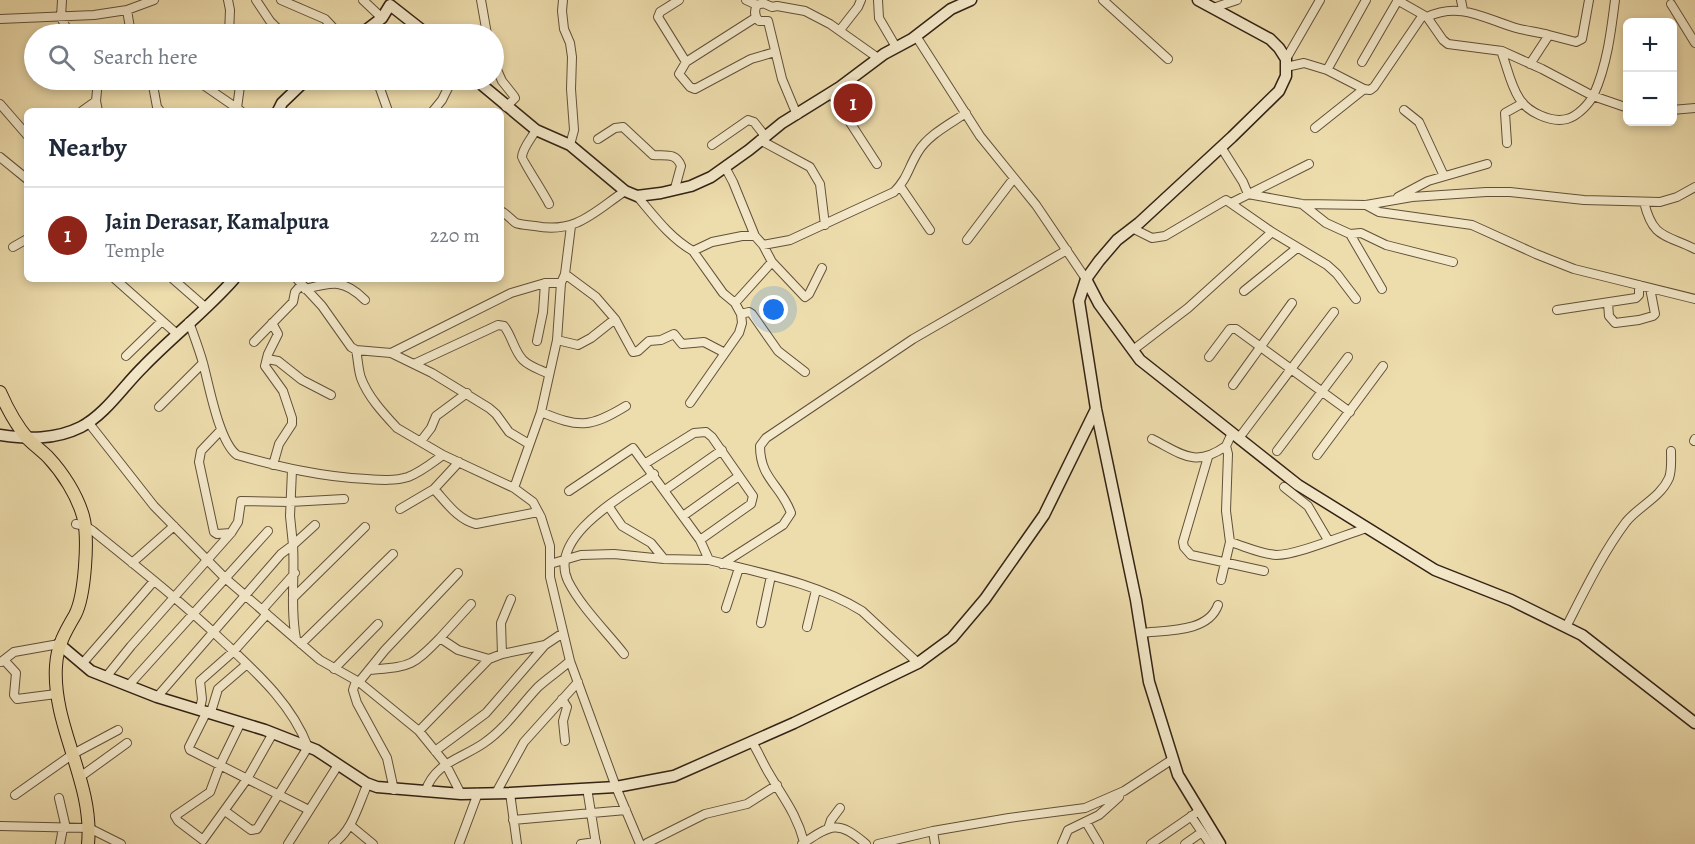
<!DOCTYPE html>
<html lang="en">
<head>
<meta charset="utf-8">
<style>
	body { margin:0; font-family:Alegreya,serif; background:#f6f6f7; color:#1f2937 }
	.controls { position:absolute; right:18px; top:18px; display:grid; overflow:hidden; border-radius:9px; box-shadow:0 3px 9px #0003 }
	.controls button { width:54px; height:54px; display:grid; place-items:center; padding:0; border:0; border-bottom:2px solid #e0e1e3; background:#fff; color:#1f2937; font:30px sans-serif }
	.you { position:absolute; left:774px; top:310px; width:21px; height:21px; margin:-15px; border:4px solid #fff; border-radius:50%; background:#1a73e8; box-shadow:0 0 0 9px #1a73e833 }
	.badge { display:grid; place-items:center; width:39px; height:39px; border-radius:50%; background:#8f2418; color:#fff; font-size:20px; font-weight:700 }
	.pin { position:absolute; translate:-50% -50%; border:3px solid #fff; box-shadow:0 2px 6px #0006 }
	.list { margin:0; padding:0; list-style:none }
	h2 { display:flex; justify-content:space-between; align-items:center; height:78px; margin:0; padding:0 24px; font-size:26px }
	h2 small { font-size:20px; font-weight:400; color:#747a83 }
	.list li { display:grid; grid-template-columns:39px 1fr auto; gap:18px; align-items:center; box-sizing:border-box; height:96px; padding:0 24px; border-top:2px solid #e0e1e3 }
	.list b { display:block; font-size:22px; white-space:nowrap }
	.list p { margin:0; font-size:20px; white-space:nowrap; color:#747a83 }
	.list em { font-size:20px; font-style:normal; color:#747a83 }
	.icon { flex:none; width:33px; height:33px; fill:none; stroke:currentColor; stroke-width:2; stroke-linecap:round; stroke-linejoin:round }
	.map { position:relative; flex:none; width:1695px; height:844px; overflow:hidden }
	.search { position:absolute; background:#fff; box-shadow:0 3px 9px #0003; left:24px; top:24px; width:480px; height:66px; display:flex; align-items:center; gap:15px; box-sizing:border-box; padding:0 21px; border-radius:33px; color:#747a83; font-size:22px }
	.panel { position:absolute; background:#fff; box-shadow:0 3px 9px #0003; left:24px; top:108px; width:480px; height:174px; border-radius:9px }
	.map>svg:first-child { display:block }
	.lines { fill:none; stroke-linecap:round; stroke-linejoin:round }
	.street-casing { stroke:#62503a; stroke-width:10 }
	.secondary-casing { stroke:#332214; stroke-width:13 }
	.primary-casing { stroke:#332214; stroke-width:14 }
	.street { stroke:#f3e8c9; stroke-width:8 }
	.secondary { stroke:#f3e8c9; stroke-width:10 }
	.primary { stroke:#eddcac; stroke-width:12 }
</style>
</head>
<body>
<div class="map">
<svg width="1695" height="844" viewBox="0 0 1695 844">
	<rect width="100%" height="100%" fill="#eddcac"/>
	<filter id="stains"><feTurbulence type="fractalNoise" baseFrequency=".00333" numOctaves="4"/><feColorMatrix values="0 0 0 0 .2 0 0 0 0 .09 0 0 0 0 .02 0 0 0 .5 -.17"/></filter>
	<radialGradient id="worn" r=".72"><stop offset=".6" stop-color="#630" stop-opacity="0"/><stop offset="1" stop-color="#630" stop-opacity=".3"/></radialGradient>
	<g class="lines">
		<!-- street casing -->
		<g class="street-casing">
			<path id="street" d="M62,0L61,17L69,34
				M228,0L230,10L229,34
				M256,0L270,21L283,34
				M281,0L325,19L339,34
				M363,0L382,18
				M481,0L487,34
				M563,0L562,11L564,29L570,43L572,57L571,89L574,130L570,145
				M679,0L660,12L658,17L686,62L755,18
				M746,0L757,5C754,11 754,16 759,21H768L782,79L797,115
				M878,0L879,18L896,47
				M1103,0L1168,59
				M1397,0L1427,17L1443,40L1448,44L1502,51L1542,69L1593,96L1628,108
				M1461,0L1463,10
				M1671,4L1695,43
				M757,5L763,3L772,7L777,6L805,11L830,24L878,58
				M1213,8L1237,0
				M127,10L131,34
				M1427,17C1460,1 1485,19 1516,28C1527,31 1538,32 1549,35
				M0,19L94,15L127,10L154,0
				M840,30L858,7L861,0
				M131,31L140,34
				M916,36L980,136L1036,205L1086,279
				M1501,51C1507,66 1510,84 1519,98C1527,112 1551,123 1567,119C1578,116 1590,103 1594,94C1607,65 1611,32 1615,0
				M1286,59L1320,0
				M686,62L679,74L690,87L695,89L751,59L775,52
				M1362,62L1398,0
				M494,63L502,81L514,96L515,98L506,107
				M1530,64L1549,35L1576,42L1582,39L1589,0
				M1286,67L1304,63L1327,70L1366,0
				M1327,70L1364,89L1370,90L1374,87L1423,15
				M98,80L96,101L98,111
				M152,80L157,107L160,111
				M196,80L241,111
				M377,80L388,111
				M831,93L877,164
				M0,104L27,135
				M237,108L240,86L239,80
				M1404,110L1419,122L1444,176
				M1672,110L1695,108
				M82,111L96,101
				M433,111L442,100L452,80
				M1315,128L1364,89
				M536,130C532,137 522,149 522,157C522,160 546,197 549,204
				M598,139L615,128L623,127L653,155C665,156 676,152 681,166L675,188
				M760,140L810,167L820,184L825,225
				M1507,143L1505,113L1523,103
				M712,145L748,120L754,122L765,136
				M1221,147L1243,182L1248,194L1302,204L1366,205L1412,197L1486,192H1510L1584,200L1660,202L1677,197L1695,187
				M0,157L27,179
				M725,167L733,182L755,236
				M900,186L930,230
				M637,196C654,216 670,238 693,251L712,242L742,236H755L763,245L790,240L894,192C908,178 908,168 918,152C928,135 950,124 966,113
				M1398,197L1428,181L1487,164
				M1644,202C1653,239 1665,234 1695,249
				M1231,203L1309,164
				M1302,204L1326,223L1350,234L1382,289
				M1366,205L1379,212L1472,225L1536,254L1574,269L1695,299
				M501,211C507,214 511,220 516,223C521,225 530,225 535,226C576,234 594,212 625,191
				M571,226L565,274L561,283L557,340L541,412L514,488L533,502L541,517L550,546V577L570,661L616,787L640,844
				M1132,228L1152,238L1165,236L1226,200L1272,232L1327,265L1337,274L1356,299
				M1350,234L1361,233L1386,245L1453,262
				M967,240L1014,178
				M763,245L772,262L805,297L809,294L822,268
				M13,247L27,239
				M565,274L596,297L615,319L633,352L638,351L649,341L661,340L674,334L682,344L704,342L725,353
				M115,279L177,334
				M173,279L205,307
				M297,279L322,306L351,347L356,350L391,353L432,373L489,408L496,414L509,432L529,444
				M305,289C333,282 344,279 365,300
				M1244,291L1297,248
				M735,303L772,262
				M1608,303L1609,316L1615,323L1639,320L1653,316L1655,314L1650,288
				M1557,310L1636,298L1639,295V285
				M741,314L749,312L752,314L778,351L805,372
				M189,322C194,336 199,349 203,363C209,385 219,442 237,455C280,467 322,477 367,479C381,480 395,481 408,477C421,472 432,463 443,455L514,488
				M272,323L278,334L268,354L265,366L283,391L292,418V424L279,444L273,465
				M557,340L578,345L591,338L615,319
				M537,341L543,312L545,283
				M254,342L293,302L295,292L301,285
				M356,350C358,359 358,369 361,378C368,397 384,414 397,428L443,455
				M1133,350L1188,308L1272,232
				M391,353L511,293L545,283H561
				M126,356L162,321
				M1209,357L1230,329H1236L1350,412
				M267,359L278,361L302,380L331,395
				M414,364L498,325L504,326C512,336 514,351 523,360C530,367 541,370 549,374
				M1233,385L1292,303
				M690,403L739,333L742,323L741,314L735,303L723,293L693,251
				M159,407L203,363
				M541,412C579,428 590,428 626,406
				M88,422L154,506L225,578L320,660L359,682L419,731L445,763L461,794
				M221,430L201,451L199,462L214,532L217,534L231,533
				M1239,438L1334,312
				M1152,439C1182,454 1195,468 1226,446
				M421,441L431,428L436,416L467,393
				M1694,441L1695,439
				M1277,451L1348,357
				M1317,455L1383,366
				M1208,457L1183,542L1184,547L1191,555L1264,571
				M646,463L694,433L706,432L712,437L753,496L751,504L700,540
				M292,470L290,516L293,545L315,525
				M1284,487L1308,506L1328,540
				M434,489C446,502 458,520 476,524L538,512
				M665,490L722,450
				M569,491L633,448L700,540L709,560C760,573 817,583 862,611L918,663
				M609,507L622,526L651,543L664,559
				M400,509L434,489L459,462
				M683,516L739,476
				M76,524L85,526L93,531C139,568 184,604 226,644C259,675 292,705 308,747L257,829L251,830L225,811
				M1230,542L1226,511L1228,454L1226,446L1232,433
				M132,563L174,526
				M550,564L581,555L614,554L664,559L709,560
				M722,564L783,525L791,513C781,485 760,479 760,446L766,438L913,339L1067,250
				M1221,580L1230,542C1244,546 1261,554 1276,555C1297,555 1344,535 1367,528
				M293,598L365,527
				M726,608L739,568
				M262,610L295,573
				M761,623L771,576
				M807,627L816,590
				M1566,627C1584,592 1602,554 1626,522C1639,506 1660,498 1669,478C1672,470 1671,460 1671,451
				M1141,633C1166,630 1208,633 1218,605
				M440,638L471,604
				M301,644L393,554
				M502,654L501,623L511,599
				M624,654C606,631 581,607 568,581C547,536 625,495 654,474
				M4,660L16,673L14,695L17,699L56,694
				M1,662L14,652L59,644
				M82,664L154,581
				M334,669L378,624
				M369,670C410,666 411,668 440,638L458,650L489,659L502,654L545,645L563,633
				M106,677L131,646L231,533L238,522L241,501L290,502L344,499
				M356,681L353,690L357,703L387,758L394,790
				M359,682L385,650L458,573
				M129,685L268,531
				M157,697L281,554L293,545C295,576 290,608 296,639
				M562,699L567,707L563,721L565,741
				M200,709L202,699L200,681L234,651L267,614
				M207,711L189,747L190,750L309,810
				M211,712L218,689L247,664
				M241,722L220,765L210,792L175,816L178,821L203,840L247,779L273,733
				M419,731L489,659
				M752,742C759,753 763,764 770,775C784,799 797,815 804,842
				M435,751L486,713L545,645
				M80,777L127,743
				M587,788L596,844
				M425,792C435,762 461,759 484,743C505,729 520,706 538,687C548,678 560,670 570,661
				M496,793L524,742L578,682
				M510,793L517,844
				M15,795L73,754L118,730
				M59,798L66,828
				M1191,816L1210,844
				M513,820L626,810
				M1086,822L1099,844
				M350,825L373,844
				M0,826L89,828L121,844
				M828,829L831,820L840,808
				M933,831L935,844
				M647,843L705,814L747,804L777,785
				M60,844L63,828
				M288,844L338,765
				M333,844C353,830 358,805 368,783
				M459,844L478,793
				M581,844L596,842
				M802,844C832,824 838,820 866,844
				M878,844L933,831L1009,818L1085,808L1124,791L1173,759
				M1062,844L1068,830L1099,815L1119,797
				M1151,844L1199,811
				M1185,844L1202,832"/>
		</g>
		<!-- secondary casing -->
		<g class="secondary-casing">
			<path id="secondary" d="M1198,0L1270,39L1279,48L1286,59V76L1279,91L1232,137L1139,223L1117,240L1099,261L1086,279L1079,301L1096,409L1136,600L1149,682L1178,775L1220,844
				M361,34L382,18L390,5L427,34
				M476,80L536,130L570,145L625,191L637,196L661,193L691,186L711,177L749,150L782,123L840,87L884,54L912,39L951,9L971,0
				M278,111L282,103L306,80
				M1086,279L1099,304L1140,360L1298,485L1435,570L1511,600L1582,635L1695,723
				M0,435C28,439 55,440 81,427C106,414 124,385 144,366C173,336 207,310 234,279
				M59,644L91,671L157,697L265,730L316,750L366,783L377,787L461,794L510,793L616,787L674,776L794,723L918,663L952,638L985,599L1044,515L1096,409"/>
		</g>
		<!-- primary casing -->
		<g class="primary-casing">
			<path id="primary" d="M0,392C7,408 16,425 28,439C34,445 42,451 48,457C63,473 77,495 83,516C89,537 85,596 75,615C65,632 57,646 56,666C52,727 94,782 88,844"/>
		</g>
		<!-- street -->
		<use href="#street" class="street"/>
		<!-- secondary -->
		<use href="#secondary" class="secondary"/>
		<!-- primary -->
		<use href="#primary" class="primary"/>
	</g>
	<rect width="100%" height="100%" filter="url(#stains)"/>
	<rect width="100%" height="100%" fill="url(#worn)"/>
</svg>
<div class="controls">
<button>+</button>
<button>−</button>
</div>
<div class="you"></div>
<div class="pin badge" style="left:853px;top:103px">1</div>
<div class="search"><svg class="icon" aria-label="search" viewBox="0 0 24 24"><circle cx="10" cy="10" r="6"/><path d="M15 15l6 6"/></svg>Search here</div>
<section class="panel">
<h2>Nearby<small></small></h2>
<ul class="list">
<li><span class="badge">1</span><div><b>Jain Derasar, Kamalpura</b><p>Temple</p></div><em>220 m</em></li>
</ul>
</section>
</div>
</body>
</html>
